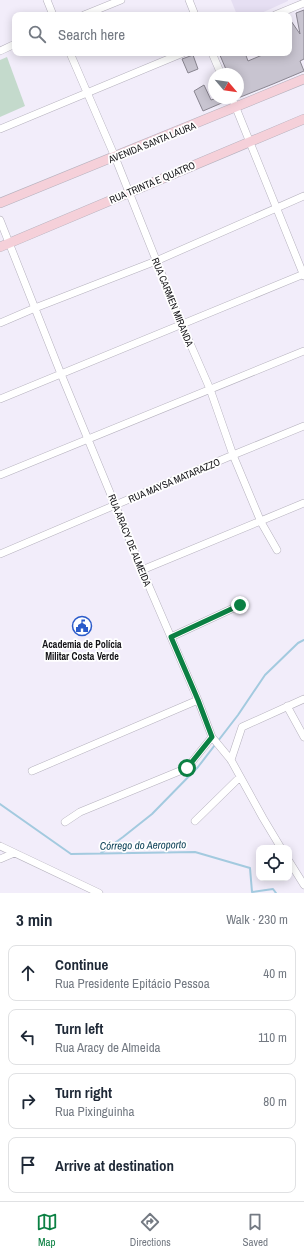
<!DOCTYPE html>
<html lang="en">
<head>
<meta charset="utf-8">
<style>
	body { margin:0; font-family:"Archivo Narrow",sans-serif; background:#f2f2f3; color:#1f2937 }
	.controls { position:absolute; right:12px; bottom:12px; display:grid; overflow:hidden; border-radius:8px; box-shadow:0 2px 10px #0003 }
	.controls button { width:36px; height:36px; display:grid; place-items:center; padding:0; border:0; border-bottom:1px solid #e0e1e3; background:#fff; color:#1f2937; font:20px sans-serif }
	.compass { position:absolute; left:208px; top:68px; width:36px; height:36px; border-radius:50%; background:#fff; box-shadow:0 2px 10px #0003; rotate:119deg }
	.stop { position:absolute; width:12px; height:12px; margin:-9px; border:3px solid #0b8043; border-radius:50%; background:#fff }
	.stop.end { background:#0b8043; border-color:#fff; box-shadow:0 1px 4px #0008 }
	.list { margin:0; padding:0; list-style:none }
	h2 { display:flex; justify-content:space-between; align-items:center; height:52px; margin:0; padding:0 16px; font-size:17px }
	h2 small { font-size:13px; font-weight:400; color:#747a83 }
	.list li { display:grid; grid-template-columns:26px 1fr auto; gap:12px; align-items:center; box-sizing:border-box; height:56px; margin:0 8px 8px; padding:0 8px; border:1px solid #e0e1e3; border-radius:8px }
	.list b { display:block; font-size:15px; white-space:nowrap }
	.list p { margin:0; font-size:13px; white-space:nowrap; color:#747a83 }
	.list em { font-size:13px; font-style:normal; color:#747a83 }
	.icon { flex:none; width:22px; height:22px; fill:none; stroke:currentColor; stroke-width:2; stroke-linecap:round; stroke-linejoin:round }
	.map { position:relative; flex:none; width:304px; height:893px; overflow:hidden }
	.search { position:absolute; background:#fff; box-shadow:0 2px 10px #0003; left:12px; right:12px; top:12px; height:44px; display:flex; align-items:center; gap:10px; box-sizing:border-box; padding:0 14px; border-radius:8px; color:#747a83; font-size:15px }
	.sheet { height:308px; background:#fff }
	nav { display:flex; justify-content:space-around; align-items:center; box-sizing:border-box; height:56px; border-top:1px solid #e0e1e3; background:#fff; font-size:11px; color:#747a83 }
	nav a { display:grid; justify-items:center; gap:2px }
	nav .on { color:#0b8043 }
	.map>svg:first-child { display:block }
	.built { fill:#e6dff3 }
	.green { fill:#c4dacc }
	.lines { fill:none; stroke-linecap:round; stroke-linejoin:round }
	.stream { stroke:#a3cadf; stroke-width:2 }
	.building { fill:#c8c4d0; stroke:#898590 }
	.street-casing { stroke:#b5b1bd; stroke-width:8 }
	.secondary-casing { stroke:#b5b1bd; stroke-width:10 }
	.street { stroke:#fff; stroke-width:7 }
	.secondary { stroke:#f5d0d9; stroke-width:9 }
	.route { stroke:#0b8043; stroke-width:5 }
	.labels { text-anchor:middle; stroke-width:3.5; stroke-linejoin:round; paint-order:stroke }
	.street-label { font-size:10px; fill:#141317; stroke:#fff }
	.poi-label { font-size:10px; font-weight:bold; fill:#141317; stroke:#fff }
	.water-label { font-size:11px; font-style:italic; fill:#10445a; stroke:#fff }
</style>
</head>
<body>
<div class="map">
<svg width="304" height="893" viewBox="0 0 304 893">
	<rect width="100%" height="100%" fill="#f2edfa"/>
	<!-- built -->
	<path class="built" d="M231,0H288V1L257,15H237Z"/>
	<!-- green -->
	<path class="green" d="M7,57L25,106L0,117V60Z"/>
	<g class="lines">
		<!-- stream -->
		<path class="stream" d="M0,804L71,854L195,852L250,868L252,892L273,889L276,893
			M101,853L123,837L152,814L198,767L238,715L265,675L298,643L304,640"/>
	</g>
	<!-- building -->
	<path class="building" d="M304,10V59L300,61L304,71L273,84L238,98V74H228L219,53H245L248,61L267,53H289V18L300,34L296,13Z
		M193,55L198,69L188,73L182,59Z
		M204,85L211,100L217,98H222L224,102L203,111L194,91Z"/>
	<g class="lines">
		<!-- street casing -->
		<g class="street-casing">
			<path id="street" d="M47,0L53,15
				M189,0L195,15
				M84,15L121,0
				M275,15L304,3
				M0,51L15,44
				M70,53L115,157L182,325L210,389L233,455L261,522L277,550
				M212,53L221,74
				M232,98L304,276
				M0,129L183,53
				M0,220L61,374L142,570L198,700L212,737L231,760L263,818L281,848
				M0,323L35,308L156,261L304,196
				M0,399L304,274
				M0,475L304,351
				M0,554L233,455L304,426
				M142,570L304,503
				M171,637L240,605
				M287,706L304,737
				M231,760L242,727L304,699
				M32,771L198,700
				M195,821L240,777
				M65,822L80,812L187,768L212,737
				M0,846L99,893
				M0,859L14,853
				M289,861L304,885"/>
		</g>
		<!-- secondary casing -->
		<g class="secondary-casing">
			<path id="secondary" d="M0,203L304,79
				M0,247L304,119"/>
		</g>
		<!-- street -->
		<use href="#street" class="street"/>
		<!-- secondary -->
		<use href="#secondary" class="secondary"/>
	</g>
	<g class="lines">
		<!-- route -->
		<path class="route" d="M187,768L212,737L198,700L171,637L240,605"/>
	</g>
	<!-- icons -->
	<defs>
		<g id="civic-ring" transform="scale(1)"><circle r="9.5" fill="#fff" stroke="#2b5bca" stroke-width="1.5"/><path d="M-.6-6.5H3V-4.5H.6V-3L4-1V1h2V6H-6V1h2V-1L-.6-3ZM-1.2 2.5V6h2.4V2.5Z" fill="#2b5bca"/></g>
	</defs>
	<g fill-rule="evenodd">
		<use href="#civic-ring" x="82" y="626"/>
	</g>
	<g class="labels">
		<!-- street labels -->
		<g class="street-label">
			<text transform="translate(152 142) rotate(-22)" y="4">AVENIDA SANTA LAURA</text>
			<text transform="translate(152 182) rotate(-23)" y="4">RUA TRINTA E QUATRO</text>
			<text transform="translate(173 302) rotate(68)" y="4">RUA CARMEN MIRANDA</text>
			<text transform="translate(174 480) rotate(-23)" y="4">RUA MAYSA MATARAZZO</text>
			<text transform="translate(130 540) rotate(68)" y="4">RUA ARACY DE ALMEIDA</text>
		</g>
		<!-- poi labels -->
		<g class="poi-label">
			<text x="82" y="648">Academia de Polícia<tspan x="82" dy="12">Militar Costa Verde</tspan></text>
		</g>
		<!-- water labels -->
		<g class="water-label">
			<text transform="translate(143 845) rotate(-1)" y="4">Córrego do Aeroporto</text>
		</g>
	</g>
</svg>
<div class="controls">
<button><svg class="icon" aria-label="locate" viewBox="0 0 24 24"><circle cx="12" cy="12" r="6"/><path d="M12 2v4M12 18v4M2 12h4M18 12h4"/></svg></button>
</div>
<svg class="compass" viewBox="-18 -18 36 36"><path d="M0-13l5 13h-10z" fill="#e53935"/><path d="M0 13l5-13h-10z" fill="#747a83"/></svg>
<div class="stop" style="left:187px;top:768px"></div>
<div class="stop end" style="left:240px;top:605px"></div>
<div class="search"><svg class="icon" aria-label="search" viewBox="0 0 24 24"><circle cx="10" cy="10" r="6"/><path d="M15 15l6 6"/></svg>Search here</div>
</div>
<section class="sheet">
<h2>3 min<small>Walk · 230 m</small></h2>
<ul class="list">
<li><svg class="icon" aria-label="ahead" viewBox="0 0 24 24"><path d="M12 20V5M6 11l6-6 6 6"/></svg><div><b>Continue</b><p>Rua Presidente Epitácio Pessoa</p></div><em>40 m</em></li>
<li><svg class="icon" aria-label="left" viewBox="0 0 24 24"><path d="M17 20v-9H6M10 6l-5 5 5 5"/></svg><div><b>Turn left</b><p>Rua Aracy de Almeida</p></div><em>110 m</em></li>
<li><svg class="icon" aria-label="right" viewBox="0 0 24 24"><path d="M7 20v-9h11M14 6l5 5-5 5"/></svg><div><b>Turn right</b><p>Rua Pixinguinha</p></div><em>80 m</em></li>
<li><svg class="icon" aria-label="arrive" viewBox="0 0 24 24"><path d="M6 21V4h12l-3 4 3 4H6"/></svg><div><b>Arrive at destination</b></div></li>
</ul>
</section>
<nav>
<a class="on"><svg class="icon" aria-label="map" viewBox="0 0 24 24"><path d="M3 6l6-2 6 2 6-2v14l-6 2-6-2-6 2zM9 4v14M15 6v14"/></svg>Map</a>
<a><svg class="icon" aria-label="directions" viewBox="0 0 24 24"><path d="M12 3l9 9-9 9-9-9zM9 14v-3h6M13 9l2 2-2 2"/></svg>Directions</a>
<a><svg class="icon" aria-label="saved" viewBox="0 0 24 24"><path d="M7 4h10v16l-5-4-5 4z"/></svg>Saved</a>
</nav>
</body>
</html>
